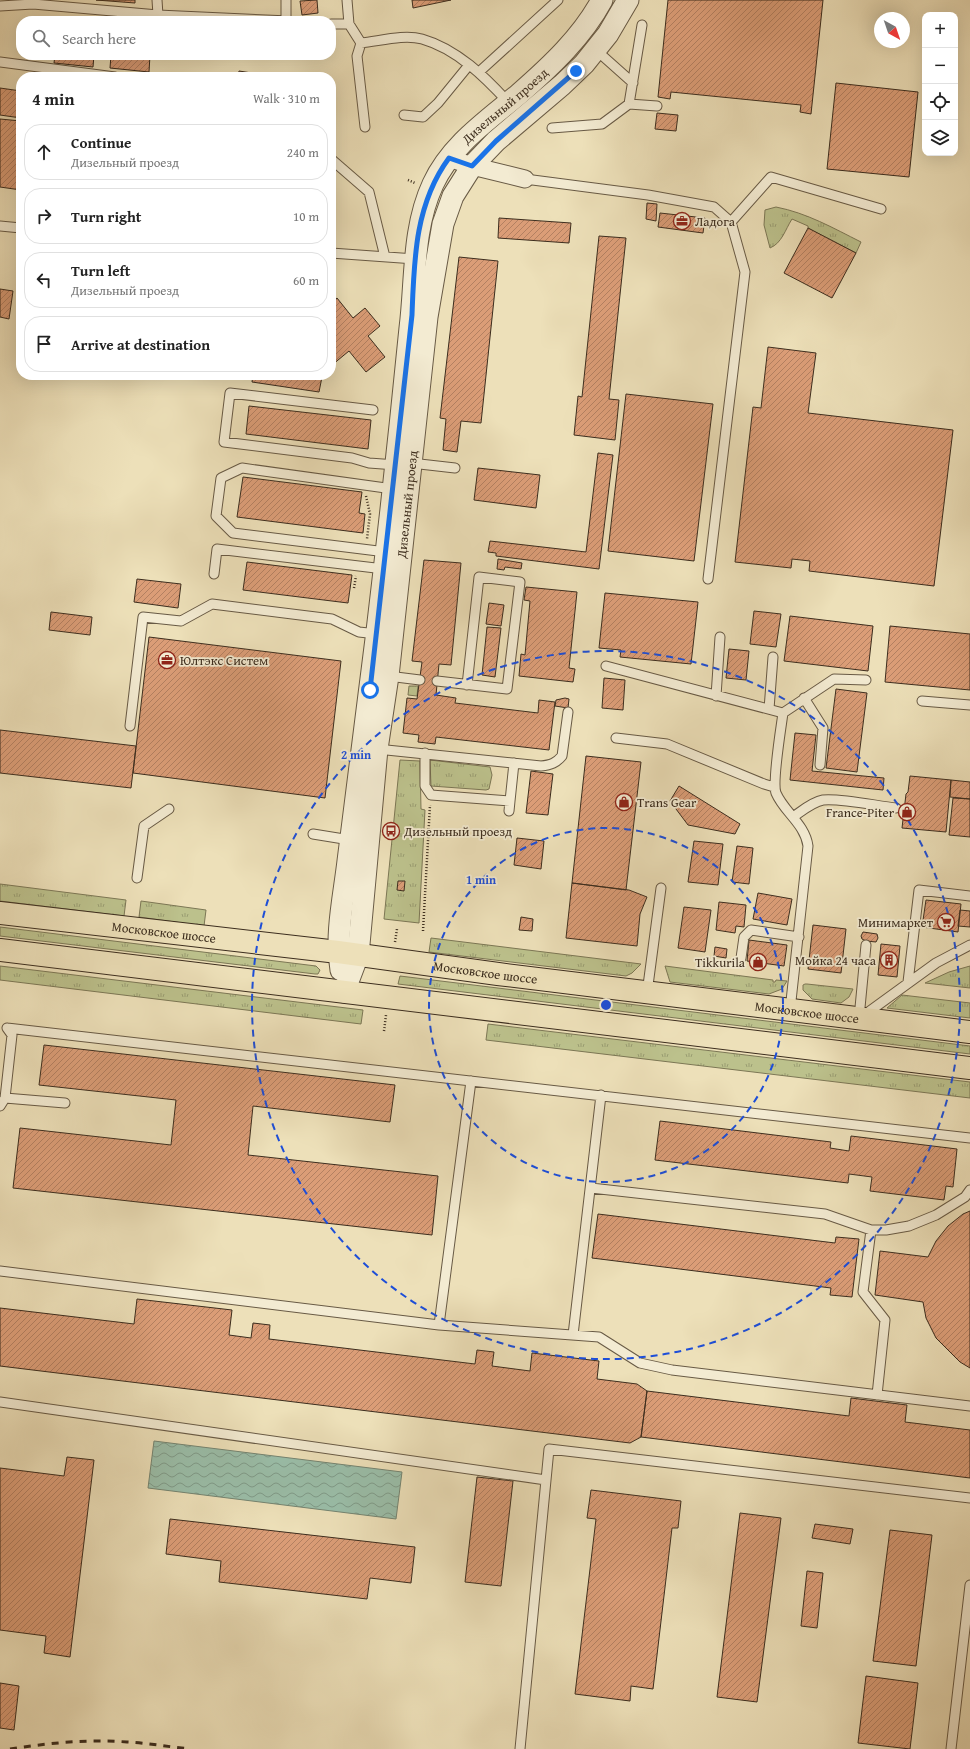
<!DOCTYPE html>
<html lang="en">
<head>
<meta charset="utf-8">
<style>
	body { margin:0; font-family:"Gentium Book Plus",serif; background:#f2f2f2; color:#222 }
	.controls { position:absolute; right:12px; top:12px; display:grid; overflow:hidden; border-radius:8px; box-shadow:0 4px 16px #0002 }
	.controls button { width:36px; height:36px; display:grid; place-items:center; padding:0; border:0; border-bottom:1px solid #e0e0e0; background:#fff; color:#222; font:20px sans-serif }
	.compass { position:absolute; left:874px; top:12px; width:36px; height:36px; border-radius:50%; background:#fff; box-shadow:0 4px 16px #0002; rotate:140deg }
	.stop { position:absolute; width:12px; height:12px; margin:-9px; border:3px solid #1a73e8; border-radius:50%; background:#fff }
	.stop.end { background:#1a73e8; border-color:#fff; box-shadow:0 1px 4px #0008 }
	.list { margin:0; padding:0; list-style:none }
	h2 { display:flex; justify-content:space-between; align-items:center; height:52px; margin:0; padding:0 16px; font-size:17px }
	h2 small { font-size:13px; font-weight:400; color:#767676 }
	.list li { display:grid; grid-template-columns:26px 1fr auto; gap:12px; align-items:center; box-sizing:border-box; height:56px; margin:0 8px 8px; padding:0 8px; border:1px solid #e0e0e0; border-radius:16px }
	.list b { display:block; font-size:15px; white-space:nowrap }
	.list p { margin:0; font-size:13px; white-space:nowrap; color:#767676 }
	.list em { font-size:13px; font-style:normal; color:#767676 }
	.icon { flex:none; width:22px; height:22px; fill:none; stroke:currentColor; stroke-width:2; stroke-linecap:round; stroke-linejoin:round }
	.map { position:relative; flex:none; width:970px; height:1749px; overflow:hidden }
	.search { position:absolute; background:#fff; box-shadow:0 4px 16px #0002; left:16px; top:16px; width:320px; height:44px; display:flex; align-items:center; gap:10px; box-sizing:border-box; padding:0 14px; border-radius:16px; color:#767676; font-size:15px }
	.panel { position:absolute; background:#fff; box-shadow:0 4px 16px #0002; left:16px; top:72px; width:320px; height:308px; border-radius:16px }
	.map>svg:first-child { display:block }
	.grass { fill:url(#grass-tufts); stroke:#7c7755 }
	.water { fill:url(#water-waves); stroke:#748471 }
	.building { fill:url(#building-hatch); stroke:#3c2d1e }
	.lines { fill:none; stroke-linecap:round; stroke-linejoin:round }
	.service-casing { stroke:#685a45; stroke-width:11 }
	.minor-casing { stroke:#685a45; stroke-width:19 }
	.tertiary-casing { stroke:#685a45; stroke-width:23 }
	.primary-casing { stroke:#3c2d1e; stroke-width:24 }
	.path { stroke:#3c2d1e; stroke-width:2.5; stroke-dasharray:1 2; stroke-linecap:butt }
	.service { stroke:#f3ebd2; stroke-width:9 }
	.minor { stroke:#f3ebd2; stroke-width:17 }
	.tertiary { stroke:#f3ebd2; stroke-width:21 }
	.primary { stroke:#ede0b9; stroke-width:22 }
	.rail { stroke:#3c2d1e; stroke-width:3; stroke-dasharray:7 7; stroke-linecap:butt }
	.route { stroke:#1a73e8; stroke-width:5 }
	.ring { fill:none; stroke:#1d4ed8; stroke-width:2; stroke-dasharray:7 5 }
	.labels { text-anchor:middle; stroke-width:3.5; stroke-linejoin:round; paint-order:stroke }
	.street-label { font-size:13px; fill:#3c2d1e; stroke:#f3ebd2 }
	.poi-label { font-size:13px; fill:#3c2d1e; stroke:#f3ebd2; text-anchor:start }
	.centre { fill:#1d4ed8; stroke:#f3ebd2; stroke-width:2 }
	.ring-label { font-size:12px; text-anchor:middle; font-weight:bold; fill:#1d4ed8; stroke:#f3ebd2; stroke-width:3.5; stroke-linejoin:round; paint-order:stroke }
</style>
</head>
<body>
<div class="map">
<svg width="970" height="1749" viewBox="0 0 970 1749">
	<defs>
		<pattern id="grass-tufts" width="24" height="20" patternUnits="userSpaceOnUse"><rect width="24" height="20" fill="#bcc18c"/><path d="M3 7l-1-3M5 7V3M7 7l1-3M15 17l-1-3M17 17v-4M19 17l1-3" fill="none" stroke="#9a9d72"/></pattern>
		<pattern id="water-waves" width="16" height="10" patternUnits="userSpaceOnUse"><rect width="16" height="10" fill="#9abea9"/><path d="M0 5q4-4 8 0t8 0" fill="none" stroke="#7f9b89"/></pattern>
		<pattern id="building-hatch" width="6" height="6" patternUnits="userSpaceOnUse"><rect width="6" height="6" fill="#db9d77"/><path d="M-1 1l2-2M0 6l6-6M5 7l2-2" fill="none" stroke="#b38061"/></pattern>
	</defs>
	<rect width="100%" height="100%" fill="#ede0b9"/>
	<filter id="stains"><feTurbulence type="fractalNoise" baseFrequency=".005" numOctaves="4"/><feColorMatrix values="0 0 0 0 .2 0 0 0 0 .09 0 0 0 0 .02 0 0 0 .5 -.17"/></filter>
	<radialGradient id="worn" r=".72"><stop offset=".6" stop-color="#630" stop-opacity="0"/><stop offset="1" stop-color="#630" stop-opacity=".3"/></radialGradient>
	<!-- grass -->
	<path class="grass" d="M776,207C807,213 833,228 861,242L856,253L808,228V226L792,219C785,230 782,243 770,248L764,225L765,210Z
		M409,686H418L417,696L408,695Z
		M400,760L420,761L421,809L425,810L419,923L384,919Z
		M430,760L490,767L492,775L489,789L486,790L431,786Z
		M0,884L126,900L124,916L0,901Z
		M141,901L206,910L204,926L139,917Z
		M0,927L316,966L320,970L318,974H315L0,936Z
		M431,938L641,964L632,973L626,976L429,952Z
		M0,966L363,1010L361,1024L0,980Z
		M665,966L773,980V982H775L776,980L787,981L782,989L769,994L670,982Z
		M970,966V988L925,983L949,972Z
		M400,976L970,1046V1054L398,984Z
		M805,984H807L853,989L849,997L841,1003L812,999L803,990V985Z
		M902,995L970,1003V1018L887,1008Z
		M488,1024L970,1082V1098L486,1040Z"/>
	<!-- water -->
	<path class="water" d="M154,1441L402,1472L396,1519L148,1488Z"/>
	<!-- building -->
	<path class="building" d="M96,0H135V3Z
		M317,0L318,13L302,15L300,1Z
		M412,0H451L413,8Z
		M668,0H823L811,114L800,112L801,105L671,92L670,99L658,97Z
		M55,55H94L93,67L54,63Z
		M111,55H150L149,72L110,68Z
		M239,71L277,77H238Z
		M836,83L918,92L909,177L827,169Z
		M0,88L21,91V118L0,115Z
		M657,113L678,115L676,131L655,129Z
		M0,119L21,121V190L0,187Z
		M647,203L657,204L656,221L646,219Z
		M660,213L705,218L703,233L658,227Z
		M499,218L571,223L569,243L498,238Z
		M808,228L856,253L832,298L784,273Z
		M599,236L626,238L609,399L619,400L615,440L574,435L578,396L582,397Z
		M459,257L498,261L481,423L461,421L457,452L443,450L446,419L440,418Z
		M0,289L13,291L9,319L0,317Z
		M337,298L353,318L365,308L380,326L368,336L385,357L366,372L349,351L332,365L331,363V336L335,333L331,328V303Z
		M768,347L816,353L808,413L953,430L934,586L809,571L810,561L792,559L791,568L735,562L753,407L761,408Z
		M253,375H306L322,377L319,392L252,382Z
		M626,394L713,404L694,561L608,551Z
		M249,406L371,420L368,449L246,434Z
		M598,453L613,455L599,569L496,556V553L488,552L490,541L586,552Z
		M478,468L540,475L536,508L474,500Z
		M243,477L362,492L359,513L365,514L363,533L237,517Z
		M498,559L522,563L521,569L505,567L504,570L497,569Z
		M424,560L461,563L451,665L439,664L436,695L456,698L455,703L538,713L539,700L555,702L549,750L436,737L435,744L418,742L419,735L403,733L407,698L417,699L422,662L412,661Z
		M247,562L352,575L348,603L243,590Z
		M137,579L181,584L178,608L134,602Z
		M526,587L577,592L569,668L575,669L573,682L519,676L521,654L525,655L530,601L524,600Z
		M605,593L698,602L691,664L620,657L621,650L599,648Z
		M489,603L504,605L501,626L486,624Z
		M754,611L781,614L776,647L750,644Z
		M51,612L92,617L90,635L49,630Z
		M790,616L873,626L868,671L784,661Z
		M890,626L970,634V690L885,682Z
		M487,627L501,628L495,677L482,675Z
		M149,637L341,661L325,798L133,773Z
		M729,649L749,651L746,680L726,678Z
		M604,678L625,680L623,710L602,708Z
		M836,689L867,693L857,772L826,768Z
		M565,698L569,699L568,708L555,706L556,700Z
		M0,730L136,746L131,788L0,773Z
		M795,733L816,735L812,771L884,778L883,790L790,780Z
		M586,756L641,762L626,890L572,883Z
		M531,771L553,774L548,815L526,813Z
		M910,776L951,780L946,832L902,828L906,794L908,792Z
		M951,780L970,782V799L950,797Z
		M679,786L740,824L735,834L688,825L670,801Z
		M953,798L970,799V837L949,835Z
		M517,838L544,841L541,869L514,865Z
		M694,841L723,844L718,885L688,882Z
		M737,846L753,848L749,884L732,882Z
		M398,881H405L404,891L397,890Z
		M572,883L629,890L647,897L640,914L637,946L566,938Z
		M758,893L792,899L787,925L753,919Z
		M926,900L961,904L958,932L922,927Z
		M719,902L746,905L744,927L736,926L735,933L716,930Z
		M684,907L711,910L705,952L678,948Z
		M960,910L970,911V927L958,926Z
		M521,917L533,919L532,931L519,930Z
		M813,925L846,929L841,973L808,969Z
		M863,932L877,934L878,938L876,942L866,941L862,939L861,936Z
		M749,940L787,945L784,966L747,961Z
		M881,944L900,946L897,977L878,975Z
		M715,947L727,949L726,958L714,956Z
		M44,1045L395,1085L390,1122L253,1106L248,1155L438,1176L432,1235L13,1188L20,1128L171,1145L176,1100L39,1085Z
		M660,1121L831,1142L830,1148L849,1151L851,1136L957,1149L953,1187L946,1186L944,1200L870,1191L872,1177L849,1174L848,1183L655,1160Z
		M970,1211V1368L960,1362L936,1338L926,1318L923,1302L875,1295L880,1251L928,1257L936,1241L948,1226L963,1214Z
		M598,1214L835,1243L836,1237L859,1239L852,1297L830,1295L831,1288L592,1258Z
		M137,1299L232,1310L229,1335L251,1338L253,1323L270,1325L269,1339L475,1364L477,1350L494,1352L492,1366L530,1371L532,1353L599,1361L597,1379L637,1384L647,1391L641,1437L630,1443L0,1366V1308L134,1324Z
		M647,1391L849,1416L851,1398L907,1405L905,1422L970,1430V1478L641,1437Z
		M67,1457L94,1460L70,1657L44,1653L46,1636L0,1630V1468L64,1476Z
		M477,1477L513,1481L501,1586L465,1582Z
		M591,1490L681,1501L678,1528H672L653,1689L631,1686L630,1701L575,1694L596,1519L587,1518Z
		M740,1513L781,1518L757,1702L717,1697Z
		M170,1519L415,1547L411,1583L370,1578L367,1599L219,1582L221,1561L166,1554Z
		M815,1524L853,1529L850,1544L812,1538Z
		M890,1530L932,1535L916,1666L873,1661Z
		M807,1571L823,1573L817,1628L801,1626Z
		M866,1676L918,1683L910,1749L858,1743Z
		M0,1683L19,1686L14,1730L0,1728Z"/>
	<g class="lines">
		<!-- service casing -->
		<g class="service-casing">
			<path id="service" d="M157,0L158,15
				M286,0V21
				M347,0L349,24L361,43C380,41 404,34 422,39C457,49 485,77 508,102
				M0,6L33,4L158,15L289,21
				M331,24H349
				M642,25L629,104L657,106
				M361,43L357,56L365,127
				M596,50L633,83
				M0,62L115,77
				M479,72L558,0
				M404,115L423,117L438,103L469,65
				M552,128L602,124L629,104
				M331,159L369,192L385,257
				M525,179L648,195L714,207L731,222L745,272L708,579
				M731,222L771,177L881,209
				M0,226L21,228
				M331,253L415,259
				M373,410L230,393L224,442L352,458L369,463L396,465
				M411,463L455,468
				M386,552L233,533L216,516L221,478L242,468L393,489
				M214,574L217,549L384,569
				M606,666L783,713
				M388,676L420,680
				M437,681L507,689L520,582L479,577L467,685
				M716,696L720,637
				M804,698L823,728L820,765
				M922,701L970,705
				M769,709L773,657
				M130,726L143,617L181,621L212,604L332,619L359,632L377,634
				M616,738L667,744L764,784L774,787
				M377,749L541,766C551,765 556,763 562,756L568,712
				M425,753V786L431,795L510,801L514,763
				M509,811L510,801
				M793,817C802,811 812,802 823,800C841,798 877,806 896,808
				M313,834L350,840
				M137,878L144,826L169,809
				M741,958L744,937L751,930L799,937
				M908,982L919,890L970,896
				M647,993L661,888
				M790,1010L808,846C805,824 784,812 776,793C772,782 781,728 783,713L834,679L866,680
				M863,1016L936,963L970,945
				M859,1018L866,945
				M7,1028L970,1138
				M5,1098L65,1103
				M0,1106L5,1098L12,1035L7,1028
				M591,1188L825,1214L871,1230H886L909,1226L936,1215L965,1197L970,1190
				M871,1230L863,1292L885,1320L877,1395
				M0,1271L439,1325L599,1337L640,1363L672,1370L970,1406
				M439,1325L471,1081
				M573,1335L601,1095
				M0,1402L546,1480
				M520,1749L549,1449L970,1498
				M951,1749L970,1585"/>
		</g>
		<!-- minor casing -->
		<g class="minor-casing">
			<path id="minor" d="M449,158L472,166L525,179"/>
		</g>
		<!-- tertiary casing -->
		<g class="tertiary-casing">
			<g id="tertiary">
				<path id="s1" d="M341,970C335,934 344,896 348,861C357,784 368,708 377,631C389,530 400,429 410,328C416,280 412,229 433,184C451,145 487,121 519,94C551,66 582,37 602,0"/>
				<path id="s2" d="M344,992L358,955L377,749L388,676L427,317L443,224L453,196L472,166L496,141L562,85L584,64L608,34L628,0"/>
			</g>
		</g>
		<!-- primary casing -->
		<g class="primary-casing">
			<g id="primary">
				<path id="s3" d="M0,913L338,952L498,974L970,1032"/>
				<path d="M0,950L970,1068"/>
			</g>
		</g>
		<!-- path -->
		<path class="path" d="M408,180L415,183
			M366,496L370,514L367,539
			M354,588L356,576
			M423,931L430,805
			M395,942L397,929
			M384,1031L386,1015"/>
		<!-- service -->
		<use href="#service" class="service"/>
		<!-- minor -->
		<use href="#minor" class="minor"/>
		<!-- tertiary -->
		<use href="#tertiary" class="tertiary"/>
		<!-- primary -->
		<use href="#primary" class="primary"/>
		<!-- rail -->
		<path class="rail" d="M10,1749C49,1743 88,1739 127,1742C148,1743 169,1747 191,1749"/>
	</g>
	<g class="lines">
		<!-- route -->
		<path class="route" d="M370,690L412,315C414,260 415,204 449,158L472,166L496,141L576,71"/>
	</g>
	<!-- distance rings -->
	<g class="ring">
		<circle cx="606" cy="1005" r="177"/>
		<circle cx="606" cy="1005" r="354"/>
	</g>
	<!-- icons -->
	<defs>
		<g id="office-ring" transform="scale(0.9)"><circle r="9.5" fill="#f3ebd2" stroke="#8f2418" stroke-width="1.5"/><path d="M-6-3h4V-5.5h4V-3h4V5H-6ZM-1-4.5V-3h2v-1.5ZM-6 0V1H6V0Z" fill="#8f2418"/></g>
		<g id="shop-ring" transform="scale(0.9)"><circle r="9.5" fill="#f3ebd2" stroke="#8f2418" stroke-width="1.5"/><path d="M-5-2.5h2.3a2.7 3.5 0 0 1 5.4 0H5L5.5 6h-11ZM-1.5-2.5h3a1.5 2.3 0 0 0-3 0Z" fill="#8f2418"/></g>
		<g id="bus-ring" transform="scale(0.9)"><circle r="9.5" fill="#f3ebd2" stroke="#8f2418" stroke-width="1.5"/><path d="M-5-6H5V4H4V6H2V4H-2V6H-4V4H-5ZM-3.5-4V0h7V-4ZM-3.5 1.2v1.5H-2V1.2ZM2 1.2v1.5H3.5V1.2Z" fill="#8f2418"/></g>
		<g id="supermarket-ring" transform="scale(0.9)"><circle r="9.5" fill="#f3ebd2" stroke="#8f2418" stroke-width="1.5"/><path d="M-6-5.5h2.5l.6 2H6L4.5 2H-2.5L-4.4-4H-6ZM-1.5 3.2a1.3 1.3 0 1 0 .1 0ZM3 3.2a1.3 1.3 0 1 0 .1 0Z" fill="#8f2418"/></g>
		<g id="building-ring" transform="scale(0.9)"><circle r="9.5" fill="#f3ebd2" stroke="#8f2418" stroke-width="1.5"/><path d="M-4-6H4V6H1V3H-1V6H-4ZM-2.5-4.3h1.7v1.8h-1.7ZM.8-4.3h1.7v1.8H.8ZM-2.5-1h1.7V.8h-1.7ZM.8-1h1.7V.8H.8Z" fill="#8f2418"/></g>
	</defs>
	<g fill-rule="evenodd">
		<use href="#office-ring" x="682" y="221"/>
		<use href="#office-ring" x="167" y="660"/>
		<use href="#shop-ring" x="624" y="802"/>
		<use href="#shop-ring" x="907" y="812"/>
		<use href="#bus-ring" x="391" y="831"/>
		<use href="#supermarket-ring" x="946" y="922"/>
		<use href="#building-ring" x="889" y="960"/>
		<use href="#shop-ring" x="758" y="962"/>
	</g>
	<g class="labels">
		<!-- street labels -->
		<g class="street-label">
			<text dy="5" stroke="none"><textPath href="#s1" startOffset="900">Дизельный проезд</textPath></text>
			<text dy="5" stroke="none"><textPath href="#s2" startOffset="493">Дизельный проезд</textPath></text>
			<text dy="5" stroke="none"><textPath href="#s3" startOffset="165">Московское шоссе</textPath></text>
			<text dy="5" stroke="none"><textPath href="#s3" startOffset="489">Московское шоссе</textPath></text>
			<text dy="5" stroke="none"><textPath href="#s3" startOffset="813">Московское шоссе</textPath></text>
		</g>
		<!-- poi labels -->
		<g class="poi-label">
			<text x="695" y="226">Ладога</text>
			<text x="180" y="665">Юлтэкс Систем</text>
			<text x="637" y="807">Trans Gear</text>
			<text x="894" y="817" text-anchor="end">France-Piter</text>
			<text x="404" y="836">Дизельный проезд</text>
			<text x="933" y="927" text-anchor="end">Минимаркет</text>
			<text x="876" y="965" text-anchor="end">Мойка 24 часа</text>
			<text x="745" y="967" text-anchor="end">Tikkurila</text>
		</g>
	</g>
	<circle cx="606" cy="1005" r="6" class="centre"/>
	<g class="ring-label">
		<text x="356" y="759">2 min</text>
		<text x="481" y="884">1 min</text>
	</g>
	<rect width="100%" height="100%" filter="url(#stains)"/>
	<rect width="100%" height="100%" fill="url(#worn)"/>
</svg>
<div class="controls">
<button>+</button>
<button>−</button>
<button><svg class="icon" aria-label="locate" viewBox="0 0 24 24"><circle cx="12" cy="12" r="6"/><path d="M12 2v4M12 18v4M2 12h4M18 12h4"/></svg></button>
<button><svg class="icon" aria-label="layers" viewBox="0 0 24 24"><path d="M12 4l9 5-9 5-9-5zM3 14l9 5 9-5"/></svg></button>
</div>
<svg class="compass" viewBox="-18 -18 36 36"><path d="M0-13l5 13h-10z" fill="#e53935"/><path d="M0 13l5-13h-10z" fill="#767676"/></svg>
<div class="stop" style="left:370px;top:690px"></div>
<div class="stop end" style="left:576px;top:71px"></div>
<div class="search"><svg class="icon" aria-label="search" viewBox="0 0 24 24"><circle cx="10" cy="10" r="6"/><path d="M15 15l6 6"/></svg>Search here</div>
<section class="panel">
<h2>4 min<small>Walk · 310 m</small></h2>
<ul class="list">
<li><svg class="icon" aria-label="ahead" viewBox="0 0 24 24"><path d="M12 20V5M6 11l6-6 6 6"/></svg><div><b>Continue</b><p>Дизельный проезд</p></div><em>240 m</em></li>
<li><svg class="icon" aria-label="right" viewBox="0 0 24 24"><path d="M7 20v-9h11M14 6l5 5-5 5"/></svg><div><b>Turn right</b></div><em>10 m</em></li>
<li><svg class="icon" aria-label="left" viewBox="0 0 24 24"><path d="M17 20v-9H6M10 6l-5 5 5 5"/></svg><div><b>Turn left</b><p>Дизельный проезд</p></div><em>60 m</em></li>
<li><svg class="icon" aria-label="arrive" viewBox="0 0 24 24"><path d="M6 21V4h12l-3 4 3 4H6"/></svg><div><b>Arrive at destination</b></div></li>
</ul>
</section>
</div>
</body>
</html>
